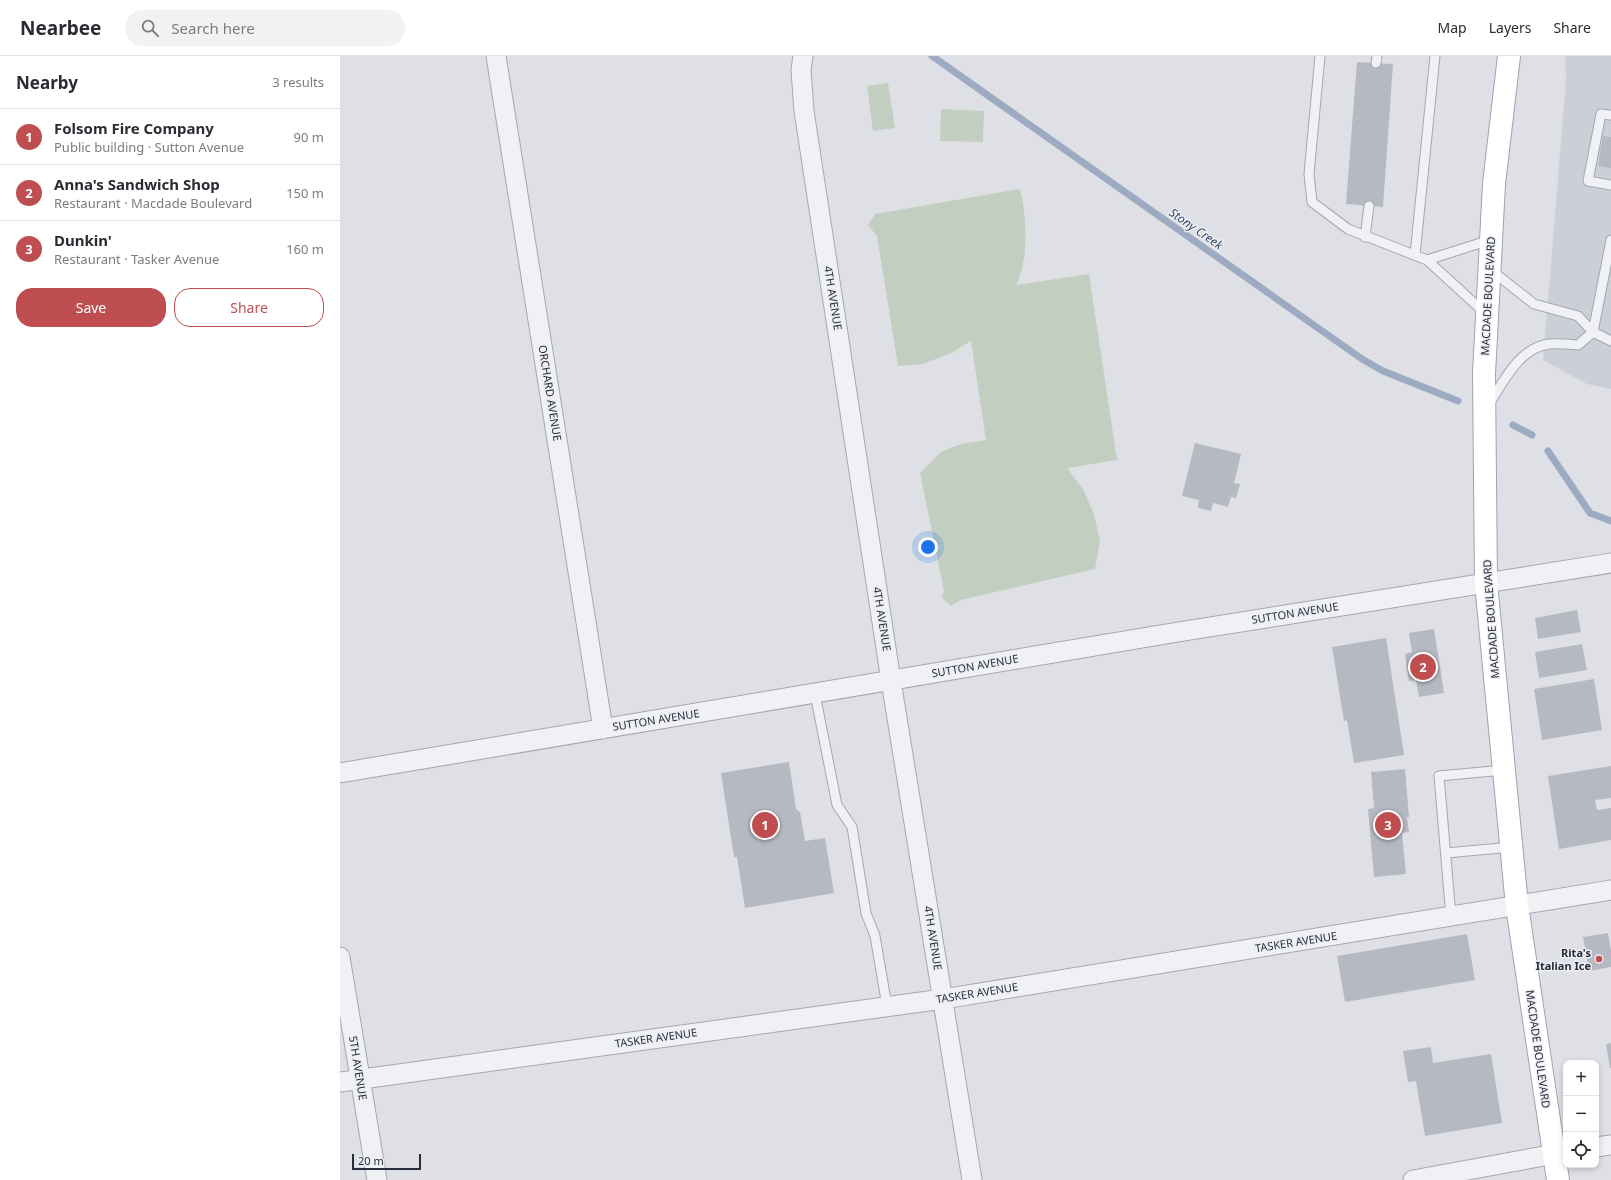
<!DOCTYPE html>
<html lang="en">
<head>
<meta charset="utf-8">
<style>
	body { margin:0; font-family:"Noto Sans",sans-serif; background:#f2f2f3; color:#2b2b33 }
	.controls { position:absolute; right:12px; bottom:12px; display:grid; overflow:hidden; border-radius:8px; box-shadow:0 2px 6px #0003 }
	.controls button { width:36px; height:36px; display:grid; place-items:center; padding:0; border:0; border-bottom:1px solid #e1e1e2; background:#fff; color:#2b2b33; font:20px sans-serif }
	.scale { position:absolute; left:12px; bottom:10px; width:69px; box-sizing:border-box; padding-left:4px; border:2px solid #292d3b; border-top:0; font-size:11px; line-height:14px; white-space:nowrap; color:#292d3b; -webkit-text-stroke:3px #edeff4; paint-order:stroke }
	.you { position:absolute; left:588px; top:491px; width:14px; height:14px; margin:-10px; border:3px solid #fff; border-radius:50%; background:#1a73e8; box-shadow:0 0 0 6px #1a73e833 }
	.badge { display:grid; place-items:center; width:26px; height:26px; border-radius:50%; background:#bf4e51; color:#fff; font-size:13px; font-weight:700 }
	.pin { position:absolute; translate:-50% -50%; border:2px solid #fff; box-shadow:0 1px 4px #0006 }
	.list { margin:0; padding:0; list-style:none }
	h2 { display:flex; justify-content:space-between; align-items:center; height:52px; margin:0; padding:0 16px; font-size:17px }
	h2 small { font-size:13px; font-weight:400; color:#7c7c81 }
	.list li { display:grid; grid-template-columns:26px 1fr auto; gap:12px; align-items:center; box-sizing:border-box; height:56px; padding:0 16px; border-top:1px solid #e1e1e2 }
	.list b { display:block; font-size:15px; white-space:nowrap }
	.list p { margin:0; font-size:13px; white-space:nowrap; color:#7c7c81 }
	.list em { font-size:13px; font-style:normal; color:#7c7c81 }
	.actions { display:flex; gap:8px; padding:12px 16px }
	.actions a { flex:1; padding:9px 0; border:1px solid #bf4e51; border-radius:16px; text-align:center; font-size:14px; color:#bf4e51 }
	.actions .main { background:#bf4e51; color:#fff }
	.icon { flex:none; width:22px; height:22px; fill:none; stroke:currentColor; stroke-width:2; stroke-linecap:round; stroke-linejoin:round }
	.map { position:relative; flex:none; width:1271px; height:1124px; overflow:hidden }
	header { display:flex; align-items:center; gap:24px; box-sizing:border-box; height:56px; padding:0 20px; background:#fff; border-bottom:1px solid #e1e1e2 }
	header strong { font-size:19px }
	nav { display:flex; gap:22px; margin-inline-start:auto; font-size:14px }
	.search { width:280px; height:36px; background:#f2f2f3; display:flex; align-items:center; gap:10px; box-sizing:border-box; padding:0 14px; border-radius:22px; color:#7c7c81; font-size:15px }
	main { display:flex }
	aside { flex:1; background:#fff }
	.map>svg:first-child { display:block }
	.built { fill:#cccfd7 }
	.green { fill:#c2cfc0 }
	.lines { fill:none; stroke-linecap:round; stroke-linejoin:round }
	.stream { stroke:#9caac2; stroke-width:7 }
	.building { fill:#b6b9c2 }
	.service-casing { stroke:#a4a7af; stroke-width:11 }
	.minor-casing { stroke:#a4a7af; stroke-width:21 }
	.primary-casing { stroke:#9ea3b0; stroke-width:24 }
	.service { stroke:#f0f1f5; stroke-width:9 }
	.minor { stroke:#f0f1f5; stroke-width:19 }
	.primary { stroke:#fff; stroke-width:22 }
	.poi-dot { fill:#bf4e51; stroke:#edeff4; stroke-width:1.5 }
	.labels { text-anchor:middle; stroke-width:3; stroke-linejoin:round; paint-order:stroke }
	.street-label { font-size:11px; fill:#292d3b; stroke:#edeff4 }
	.poi-label { font-size:11px; font-weight:bold; fill:#292d3b; stroke:#edeff4; text-anchor:end }
	.water-label { font-size:12px; font-style:italic; fill:#37486a; stroke:#edeff4 }
</style>
</head>
<body>
<header>
<strong>Nearbee</strong>
<div class="search"><svg class="icon" aria-label="search" viewBox="0 0 24 24"><circle cx="10" cy="10" r="6"/><path d="M15 15l6 6"/></svg>Search here</div>
<nav><a>Map</a><a>Layers</a><a>Share</a></nav>
</header>
<main>
<aside>
<h2>Nearby<small>3 results</small></h2>
<ul class="list">
<li><span class="badge">1</span><div><b>Folsom Fire Company</b><p>Public building · Sutton Avenue</p></div><em>90 m</em></li>
<li><span class="badge">2</span><div><b>Anna's Sandwich Shop</b><p>Restaurant · Macdade Boulevard</p></div><em>150 m</em></li>
<li><span class="badge">3</span><div><b>Dunkin'</b><p>Restaurant · Tasker Avenue</p></div><em>160 m</em></li>
</ul>
<div class="actions"><a class="main">Save</a><a>Share</a></div>
</aside>
<div class="map">
<svg width="1271" height="1124" viewBox="0 0 1271 1124">
	<rect width="100%" height="100%" fill="#dee0e6"/>
	<!-- built -->
	<path class="built" d="M1225,0H1271V333L1247,328L1203,304L1226,24Z"/>
	<!-- green -->
	<path class="green" d="M548,27L555,72L533,75L527,30Z
		M601,53L644,55L643,86L600,85Z
		M680,133C687,160 689,204 676,229L749,218L777,404L727,412L743,433L754,458L760,485L755,513L621,544L611,550L602,542L604,535L580,417L601,396L621,388L646,384L631,285L611,297L583,308L558,310L537,180L528,169L535,158Z"/>
	<g class="lines">
		<!-- stream -->
		<path class="stream" d="M592,0L1022,303L1043,315L1118,345
			M1173,369L1192,379
			M1208,395L1250,457L1271,465"/>
	</g>
	<!-- building -->
	<path class="building" d="M1017,6L1053,8L1043,151L1006,148Z
		M1263,80L1271,81V112L1258,110Z
		M855,387L901,398L894,427L900,428L896,442L891,441L888,451L873,447L871,455L858,452L859,444L842,440Z
		M1237,554L1241,576L1198,583L1195,562Z
		M1094,573L1104,637L1079,641L1076,624L1069,625L1065,598L1072,596L1069,577Z
		M1046,582L1064,699L1014,707L1007,664L1004,665L992,591Z
		M1242,588L1247,614L1199,622L1195,596Z
		M1254,623L1262,674L1202,684L1194,633Z
		M449,706L456,753L460,756L465,785L485,782L494,837L405,852L397,801H394L381,717Z
		M1271,710V742L1255,744L1257,754L1271,752V784L1219,793L1208,720Z
		M1065,713L1069,761H1067L1069,776L1062,777L1066,818L1034,821L1028,753L1034,752L1031,716Z
		M1268,877L1271,895V911L1249,915L1243,881Z
		M1127,878L1135,924L1005,946L997,900Z
		M1271,987V1012H1270L1266,988Z
		M1091,991L1093,1007L1151,998L1162,1067L1085,1080L1076,1025L1068,1026L1063,995Z"/>
	<g class="lines">
		<!-- service casing -->
		<g class="service-casing">
			<path id="service" d="M980,0L969,118L972,146L1008,173L1087,204L1145,257
				M1036,7L1037,0
				M1271,59L1261,58L1248,125L1271,129
				M1025,181L1029,150
				M1075,199L1095,0
				M1087,204L1150,184
				M1151,214L1194,248L1238,260L1253,276L1271,285
				M1149,348C1164,325 1179,292 1209,288C1219,287 1228,288 1238,289L1253,276L1271,184
				M475,638L497,749L512,771L526,857L535,880L547,950
				M1106,797L1172,791
				M1111,861L1099,720L1164,714"/>
		</g>
		<!-- minor casing -->
		<g class="minor-casing">
			<path id="minor" d="M156,0L263,673
				M463,0L461,14L464,55L551,625L632,1124
				M0,717L832,577L1271,507
				M0,901L37,1124
				M0,1026L603,943L1271,834
				M1256,1091L1271,1089
				M1073,1124L1226,1096"/>
		</g>
		<!-- primary casing -->
		<g class="primary-casing">
			<path id="primary" d="M1169,0L1154,128L1144,318L1146,527L1177,850L1218,1124"/>
		</g>
		<!-- service -->
		<use href="#service" class="service"/>
		<!-- minor -->
		<use href="#minor" class="minor"/>
		<!-- primary -->
		<use href="#primary" class="primary"/>
	</g>
	<!-- markers -->
	<circle class="poi-dot" cx="1259" cy="903" r="4"/>
	<g class="labels">
		<!-- street labels -->
		<g class="street-label">
			<text transform="translate(1148 240) rotate(-87)" y="4">MACDADE BOULEVARD</text>
			<text transform="translate(493 242) rotate(81)" y="4">4TH AVENUE</text>
			<text transform="translate(210 337) rotate(81)" y="4">ORCHARD AVENUE</text>
			<text transform="translate(955 557) rotate(-9)" y="4">SUTTON AVENUE</text>
			<text transform="translate(542 563) rotate(81)" y="4">4TH AVENUE</text>
			<text transform="translate(1151 563) rotate(-94)" y="4">MACDADE BOULEVARD</text>
			<text transform="translate(635 610) rotate(-10)" y="4">SUTTON AVENUE</text>
			<text transform="translate(316 664) rotate(-9)" y="4">SUTTON AVENUE</text>
			<text transform="translate(593 882) rotate(81)" y="4">4TH AVENUE</text>
			<text transform="translate(956 886) rotate(-9)" y="4">TASKER AVENUE</text>
			<text transform="translate(637 937) rotate(-9)" y="4">TASKER AVENUE</text>
			<text transform="translate(316 982) rotate(-8)" y="4">TASKER AVENUE</text>
			<text transform="translate(1198 993) rotate(82)" y="4">MACDADE BOULEVARD</text>
			<text transform="translate(18 1012) rotate(81)" y="4">5TH AVENUE</text>
		</g>
		<!-- poi labels -->
		<g class="poi-label">
			<text x="1251" y="901">Rita's<tspan x="1251" dy="13">Italian Ice</tspan></text>
		</g>
		<!-- water labels -->
		<g class="water-label">
			<text transform="translate(856 173) rotate(35)" y="4">Stony Creek</text>
		</g>
	</g>
</svg>
<div class="controls">
<button>+</button>
<button>−</button>
<button><svg class="icon" aria-label="locate" viewBox="0 0 24 24"><circle cx="12" cy="12" r="6"/><path d="M12 2v4M12 18v4M2 12h4M18 12h4"/></svg></button>
</div>
<div class="scale">20 m</div>
<div class="you"></div>
<div class="pin badge" style="left:425px;top:769px">1</div>
<div class="pin badge" style="left:1083px;top:611px">2</div>
<div class="pin badge" style="left:1048px;top:769px">3</div>
</div>
</main>
</body>
</html>
